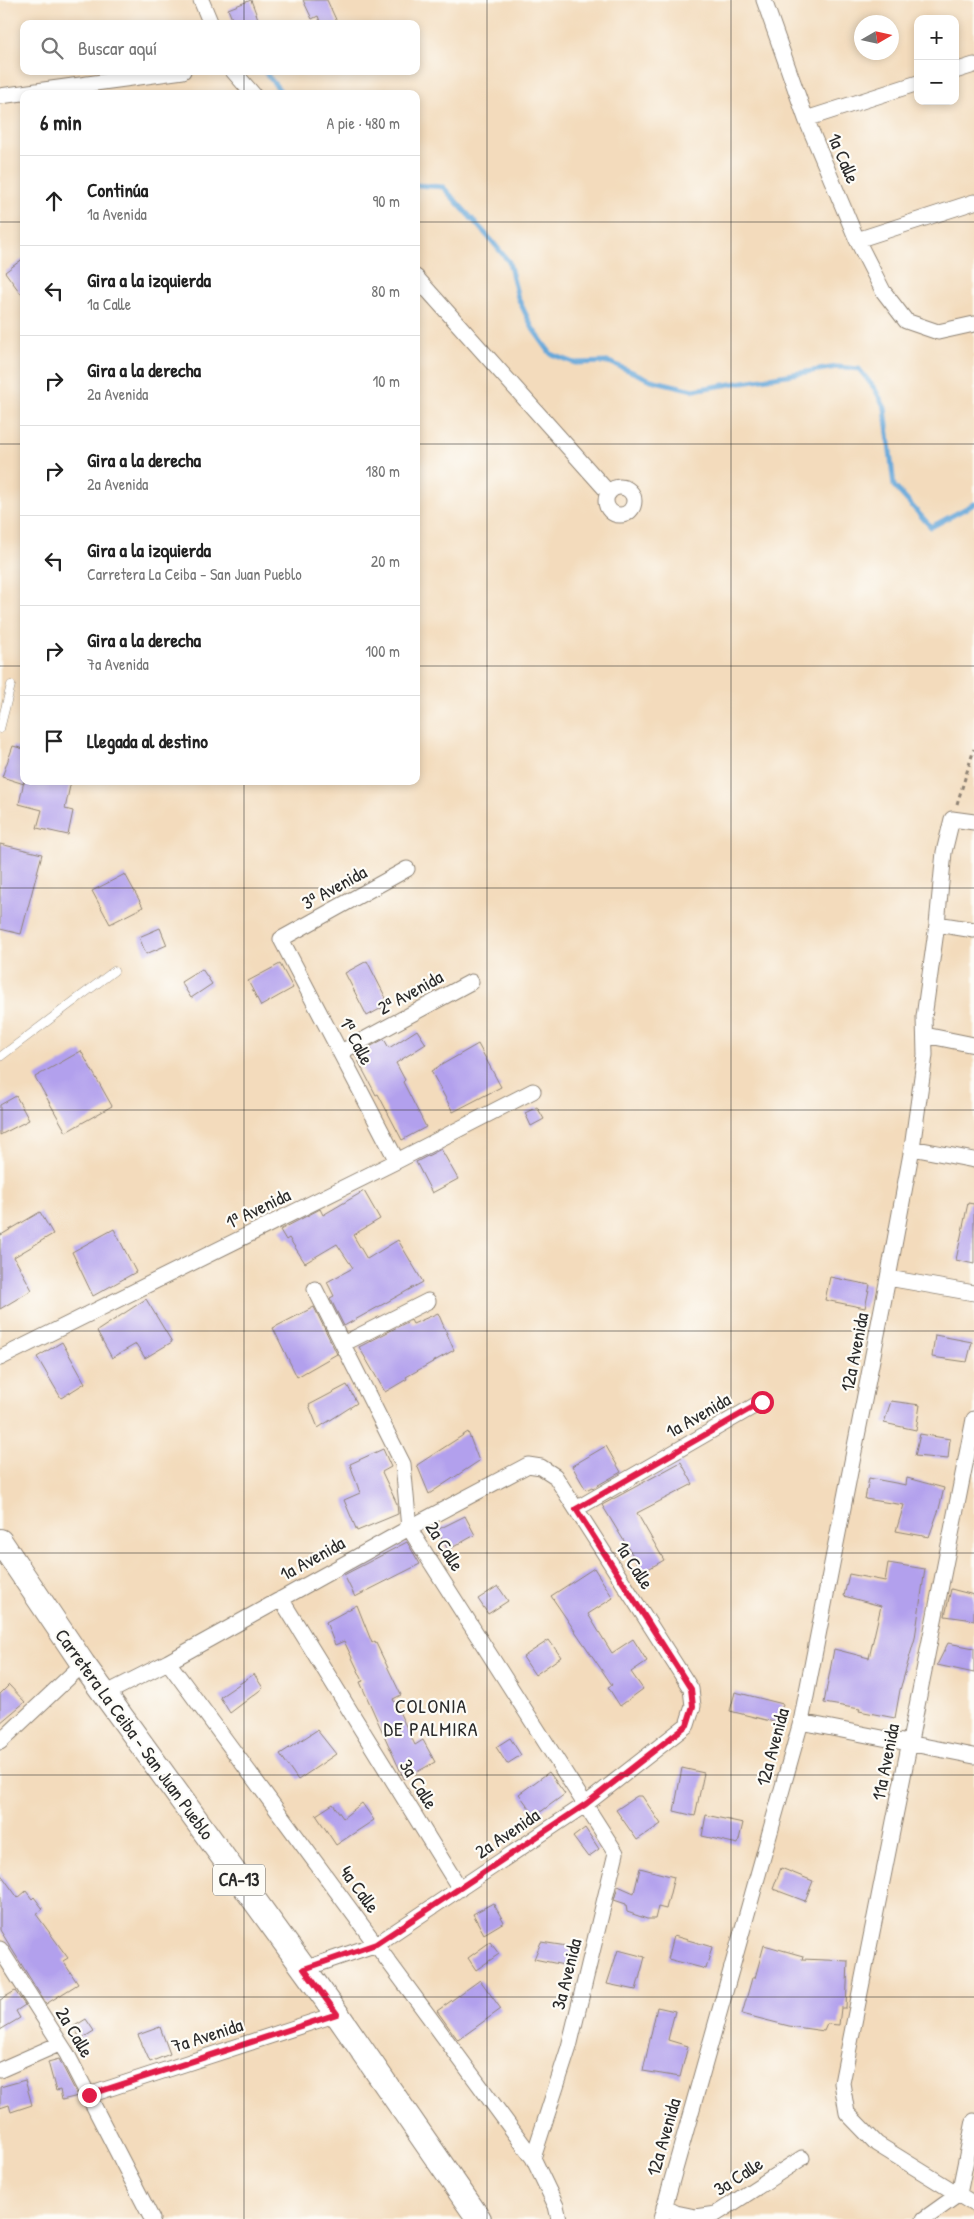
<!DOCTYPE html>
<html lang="es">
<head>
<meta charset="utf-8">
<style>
	body { margin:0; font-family:"Patrick Hand",sans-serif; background:#f2f2f2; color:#222 }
	.controls { position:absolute; right:15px; top:15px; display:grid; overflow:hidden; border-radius:10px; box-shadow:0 2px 8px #0003 }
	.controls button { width:45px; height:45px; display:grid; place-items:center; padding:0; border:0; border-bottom:1px solid #e0e0e0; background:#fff; color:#222; font:25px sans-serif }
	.compass { position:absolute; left:854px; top:15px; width:45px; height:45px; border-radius:50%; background:#fff; box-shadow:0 2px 8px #0003; rotate:81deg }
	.stop { position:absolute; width:15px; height:15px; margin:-11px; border:4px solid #e11d48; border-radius:50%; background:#fff }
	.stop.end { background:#e11d48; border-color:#fff; box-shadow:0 1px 5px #0008 }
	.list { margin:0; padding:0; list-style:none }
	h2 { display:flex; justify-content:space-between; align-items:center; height:65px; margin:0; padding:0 20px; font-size:21px }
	h2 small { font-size:16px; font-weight:400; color:#767676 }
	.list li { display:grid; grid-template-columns:32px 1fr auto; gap:15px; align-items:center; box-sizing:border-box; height:90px; padding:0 20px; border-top:1px solid #e0e0e0 }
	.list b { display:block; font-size:19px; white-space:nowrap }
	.list p { margin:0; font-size:16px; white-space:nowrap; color:#767676 }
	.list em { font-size:16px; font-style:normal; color:#767676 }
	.icon { flex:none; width:28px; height:28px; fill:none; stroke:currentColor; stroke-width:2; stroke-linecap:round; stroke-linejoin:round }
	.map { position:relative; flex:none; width:974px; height:2219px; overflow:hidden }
	.search { position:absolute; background:#fff; box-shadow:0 2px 8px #0003; left:20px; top:20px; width:400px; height:55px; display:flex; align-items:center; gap:12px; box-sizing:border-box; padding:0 18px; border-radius:10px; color:#767676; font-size:19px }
	.panel { position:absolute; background:#fff; box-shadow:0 2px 8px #0003; left:20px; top:90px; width:400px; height:695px; border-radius:10px }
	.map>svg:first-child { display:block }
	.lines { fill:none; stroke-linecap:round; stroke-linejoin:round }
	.stream { stroke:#66a7d9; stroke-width:5 }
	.building { fill:#b2a0ed }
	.service-casing { stroke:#8f8374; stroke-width:9 }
	.minor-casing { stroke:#8f8374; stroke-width:17 }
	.primary-casing { stroke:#8f8374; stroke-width:26 }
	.path { stroke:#8f8374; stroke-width:3; stroke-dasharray:4 4; stroke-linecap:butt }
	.service { stroke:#fff; stroke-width:8 }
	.minor { stroke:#fff; stroke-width:15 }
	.primary { stroke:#fff; stroke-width:24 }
	.route { stroke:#e11d48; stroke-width:6 }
	.grid { fill:none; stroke:#2b2b2b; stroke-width:1; stroke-opacity:0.55 }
	.labels { text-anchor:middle; stroke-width:4.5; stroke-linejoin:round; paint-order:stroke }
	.shield { fill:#fdfcf7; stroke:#6a6a68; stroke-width:1 }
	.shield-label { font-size:18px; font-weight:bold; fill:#2b2b2b }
	.street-label { font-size:19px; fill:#2b2b2b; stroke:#fdfcf7 }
	.neighbourhood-label { font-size:20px; letter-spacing:1px; fill:#2b2b2b; stroke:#fdfcf7 }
</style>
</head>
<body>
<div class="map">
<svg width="974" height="2219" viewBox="0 0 974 2219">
	<rect width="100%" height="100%" fill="#fdfcf7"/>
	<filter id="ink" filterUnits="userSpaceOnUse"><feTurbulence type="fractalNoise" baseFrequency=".02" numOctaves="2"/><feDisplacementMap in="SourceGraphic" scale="10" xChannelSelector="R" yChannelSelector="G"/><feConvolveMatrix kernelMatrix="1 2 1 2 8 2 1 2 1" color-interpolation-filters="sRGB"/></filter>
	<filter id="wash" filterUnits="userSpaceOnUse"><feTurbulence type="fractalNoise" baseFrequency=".0096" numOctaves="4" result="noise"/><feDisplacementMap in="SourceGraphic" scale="20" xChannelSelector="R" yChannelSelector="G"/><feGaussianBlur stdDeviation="1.12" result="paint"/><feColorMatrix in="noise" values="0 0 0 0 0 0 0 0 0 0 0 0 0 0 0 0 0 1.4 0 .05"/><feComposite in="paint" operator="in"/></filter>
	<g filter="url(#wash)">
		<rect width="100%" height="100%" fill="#f3dbbc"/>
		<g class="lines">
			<!-- stream -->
			<path class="stream" d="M264,71L283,94
				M416,185L443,187L492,241L509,262L518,298L533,329L551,354L575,363L609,362L651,380L693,390L837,367L859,369L875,389L885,408L894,486L931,527L974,504"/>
		</g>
		<g id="blocks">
			<!-- building -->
			<path class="building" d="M251,0L260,24H234L228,9Z
				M303,0H327L338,24H321L318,16L312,19Z
				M24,258V298L5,272Z
				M13,746L24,749V784L2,777Z
				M24,781H71L65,809L73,811L68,835L37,828L42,810L19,804Z
				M0,844L42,854L21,934L0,929Z
				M125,874L143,907L110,924L92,891Z
				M160,928L167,945L146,954L139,937Z
				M367,961L389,1004L367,1016L345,973Z
				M280,964L293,988L261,1006L248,981Z
				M202,969L212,984L191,998L181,982Z
				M417,1030L426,1044L396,1063L405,1080L403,1082L426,1127L402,1140L378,1094L376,1095L355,1055L384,1039L389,1048Z
				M478,1044L501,1087L453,1112L431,1071Z
				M81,1051L112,1106L66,1132L35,1077Z
				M16,1096L29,1120L0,1135V1105Z
				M537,1107L544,1119L531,1126L525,1113Z
				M441,1149L458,1179L432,1193L416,1162Z
				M364,1191L380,1219L353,1235L367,1259L398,1240L423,1282L344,1326L330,1298L334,1296L327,1282L353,1268L337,1244L305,1263L289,1238L286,1240L280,1230L320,1209L323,1215Z
				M968,1203L974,1204V1264L956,1260Z
				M40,1212L53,1234L14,1257L32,1290L0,1309V1233L1,1235Z
				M114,1229L136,1272L93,1296L72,1252Z
				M830,1277L870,1285L865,1308L825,1300Z
				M146,1299L172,1342L145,1358L136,1344L112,1358L97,1331Z
				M314,1307L337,1354L297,1377L273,1328Z
				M438,1313L454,1350L406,1377L407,1379L385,1392L359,1347L411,1320L413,1324Z
				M935,1335L972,1342L967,1362L932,1357Z
				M62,1342L85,1383L61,1398L37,1357Z
				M347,1385L357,1403L318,1428L309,1405Z
				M891,1401L920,1405L916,1430L884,1423Z
				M468,1432L479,1461L429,1494L417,1465Z
				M920,1434L950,1439L948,1459L915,1456Z
				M606,1446L621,1472L593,1488L592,1487L586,1490L572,1466Z
				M383,1449L391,1467L382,1472L397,1504L398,1514L357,1531L344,1500L360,1493L350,1464Z
				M681,1462L693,1484L637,1513L664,1560L643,1572L602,1505Z
				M869,1478L906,1485L907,1478L944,1488L939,1509L929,1537L896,1531L904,1505L865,1499Z
				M465,1516L475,1535L448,1550L437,1530Z
				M407,1542L420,1564L355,1597L344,1575Z
				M888,1563L925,1569L915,1638L900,1690L895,1718L859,1711L860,1709L824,1703L834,1649L869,1658L881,1606L844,1596L849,1574L885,1581Z
				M594,1568L613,1598L588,1614L612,1653L633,1639L647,1661L631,1672L643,1689L620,1706L608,1687L612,1685L551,1596Z
				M498,1586L508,1601L488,1614L478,1599Z
				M951,1589L974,1595V1620L945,1616Z
				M357,1605L372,1643L375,1641L401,1695L393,1699L415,1745L423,1740L435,1762L404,1779L378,1722L360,1682L363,1681L344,1641L335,1645L326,1622Z
				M549,1640L561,1657L535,1675L523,1657Z
				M948,1643L974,1648V1673L937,1665Z
				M254,1674L263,1688L230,1713L220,1697Z
				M9,1685L25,1702L0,1723V1694Z
				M735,1692L783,1704L778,1723L730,1711Z
				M317,1730L336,1754L298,1780L280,1754Z
				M510,1738L521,1755L507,1764L496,1747Z
				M682,1768L704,1773L695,1816L674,1811Z
				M549,1772L565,1794L535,1816L519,1794Z
				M637,1796H642L661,1824L637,1840L616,1810Z
				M362,1803L374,1820L336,1845L316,1815L333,1804L343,1818Z
				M706,1815L743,1823L738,1844L702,1836Z
				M585,1828L599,1849L588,1857L573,1837Z
				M640,1868L674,1877L666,1909L658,1907L655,1919H647L627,1912L626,1904L614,1900L618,1886L634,1893Z
				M781,1868L813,1881L805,1901L773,1889Z
				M0,1873L18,1898L26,1891L32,1899L34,1897L43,1909L36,1914L68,1958L63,1961L78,1984L46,2004L0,1930Z
				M493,1903L504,1922L484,1934L473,1914Z
				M674,1936L712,1947L706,1969L668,1959Z
				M490,1942L499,1954L476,1970L468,1958Z
				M541,1942L573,1947L569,1966L534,1959Z
				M764,1945L803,1956L802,1959L848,1961L846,2008H841L839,2025L827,2024L824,2031L789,2026L742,2014L752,1978H755Z
				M618,1950L645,1957L636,1990L607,1984Z
				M480,1980L501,2009L458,2040L437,2011Z
				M15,1991L25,2005L16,2011L20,2018L0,2030V2000Z
				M657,2007L675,2011L668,2040L688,2046L680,2077L643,2071Z
				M86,2019L94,2031L81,2039L73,2027Z
				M160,2027L170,2054L150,2062L138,2035Z
				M59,2059L78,2096L62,2100L60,2090L56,2091L48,2062Z
				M25,2080L32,2105L11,2112L9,2105L0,2108V2087Z"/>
		</g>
	</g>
	<g filter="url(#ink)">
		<use href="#blocks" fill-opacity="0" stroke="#8f8374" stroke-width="1"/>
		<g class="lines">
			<!-- service casing -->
			<g class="service-casing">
				<path id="service" d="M0,729L11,685
					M0,1057L114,971"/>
			</g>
			<!-- minor casing -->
			<g class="minor-casing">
				<path id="minor" d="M201,0L211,24
					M764,0L806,119L857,240L883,291L906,321L938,332L974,324
					M233,71L253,94
					M955,71L974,65
					M0,96L183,71
					M806,119L918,83
					M857,240L974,202
					M416,277L609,493
					M606 501a14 14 0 1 1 28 0a14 14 0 1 1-28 0Z
					M937,924L974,930
					M925,1035L974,1045
					M341,1052L471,982
					M912,1148L974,1160
					M397,1161L281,939L407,869
					M888,1278L974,1293
					M315,1289L403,1464L409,1528L616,1853L569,2047L533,2158
					M343,1344L428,1301
					M0,1358L397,1161L533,1091
					M974,1419L842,2083L847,2113L877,2144L974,2204
					M576,1509L761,1402
					M281,1599L460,1889
					M168,1662L533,2158L556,2206L559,2219
					M105,1694L168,1662L409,1528L528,1465L541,1467L555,1476L691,1689L693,1706L687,1725L586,1804L377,1944L304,1969
					M801,1722L974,1756
					M0,1742L83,1664
					M0,1949L67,2054L152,2219
					M0,2070L59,2044
					M89,2095L337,2014
					M664,2207L676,2213L695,2217L716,2214L802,2158
					M661,2219L801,1722L888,1278L912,1148L925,1055L924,1017L937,924L944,852L952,819L974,822
					M924,2219L959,2194L974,2121"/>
			</g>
			<!-- primary casing -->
			<g class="primary-casing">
				<path id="primary" d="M0,1541L83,1664L337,2014L479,2219"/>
			</g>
			<!-- path -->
			<path class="path" d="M957,804L974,749"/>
			<!-- service -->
			<use href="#service" class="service"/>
			<!-- minor -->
			<use href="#minor" class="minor"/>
			<!-- primary -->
			<use href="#primary" class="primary"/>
		</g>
	</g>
	<g class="lines" filter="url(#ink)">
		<!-- route -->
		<path class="route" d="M89,2095L337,2014L304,1969L376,1944L586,1804L687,1725L693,1706L691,1689L576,1509L762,1402"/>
	</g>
	<!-- grid -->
	<path class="grid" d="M244,0V24M487,0V2219M731,0V2219M244,71V94M0,222H24M416,222H974M0,444H24M416,444H974M0,666H24M416,666H974M244,781V2219M0,888H974M0,1110H974M0,1331H974M0,1553H974M0,1775H974M0,1997H974"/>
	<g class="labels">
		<!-- shield labels -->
		<rect class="shield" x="213" y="1864.5" width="52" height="31" rx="4"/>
		<g class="shield-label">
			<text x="239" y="1886">CA-13</text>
		</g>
		<!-- street labels -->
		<g class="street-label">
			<text transform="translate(844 158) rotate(67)" y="7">1a Calle</text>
			<text transform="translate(334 887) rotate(-29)" y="7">3ª Avenida</text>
			<text transform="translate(410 992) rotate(-29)" y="7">2ª Avenida</text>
			<text transform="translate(357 1041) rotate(62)" y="7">1ª Calle</text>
			<text transform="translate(258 1208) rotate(-26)" y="7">1ª Avenida</text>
			<text transform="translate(854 1352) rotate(-79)" y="7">12a Avenida</text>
			<text transform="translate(698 1415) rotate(-30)" y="7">1a Avenida</text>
			<text transform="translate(445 1546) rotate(58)" y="7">2a Calle</text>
			<text transform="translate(312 1558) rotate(-29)" y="7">1a Avenida</text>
			<text transform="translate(635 1565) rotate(57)" y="7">1a Calle</text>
			<text transform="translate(135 1734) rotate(54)" y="7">Carretera La Ceiba - San Juan Pueblo</text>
			<text transform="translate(772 1747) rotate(-75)" y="7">12a Avenida</text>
			<text transform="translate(885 1762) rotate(-79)" y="7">11a Avenida</text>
			<text transform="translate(419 1784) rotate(58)" y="7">3a Calle</text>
			<text transform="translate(507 1833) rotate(-34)" y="7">2a Avenida</text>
			<text transform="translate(360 1889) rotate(54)" y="7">4a Calle</text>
			<text transform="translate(566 1974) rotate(-76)" y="7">3a Avenida</text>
			<text transform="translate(75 2032) rotate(59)" y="7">2a Calle</text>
			<text transform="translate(207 2035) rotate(-18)" y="7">7a Avenida</text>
			<text transform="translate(663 2137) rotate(-74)" y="7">12a Avenida</text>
			<text transform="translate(738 2176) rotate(-33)" y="7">3a Calle</text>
		</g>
		<!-- neighbourhood labels -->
		<g class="neighbourhood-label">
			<text x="431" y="1713">COLONIA<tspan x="431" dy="23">DE PALMIRA</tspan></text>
		</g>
	</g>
</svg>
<div class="controls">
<button>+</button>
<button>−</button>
</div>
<svg class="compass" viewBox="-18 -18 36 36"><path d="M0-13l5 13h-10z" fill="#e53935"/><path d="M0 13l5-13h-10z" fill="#767676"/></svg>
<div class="stop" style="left:762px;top:1402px"></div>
<div class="stop end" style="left:89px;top:2095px"></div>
<div class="search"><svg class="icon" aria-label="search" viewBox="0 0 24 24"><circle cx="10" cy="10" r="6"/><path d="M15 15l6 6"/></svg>Buscar aquí</div>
<section class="panel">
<h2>6 min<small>A pie · 480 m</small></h2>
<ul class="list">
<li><svg class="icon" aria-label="ahead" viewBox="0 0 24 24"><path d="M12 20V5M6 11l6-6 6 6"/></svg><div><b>Continúa</b><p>1a Avenida</p></div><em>90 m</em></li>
<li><svg class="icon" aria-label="left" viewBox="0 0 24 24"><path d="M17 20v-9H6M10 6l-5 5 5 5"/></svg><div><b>Gira a la izquierda</b><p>1a Calle</p></div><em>80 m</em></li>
<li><svg class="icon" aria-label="right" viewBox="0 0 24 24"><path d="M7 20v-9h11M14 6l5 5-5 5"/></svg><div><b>Gira a la derecha</b><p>2a Avenida</p></div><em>10 m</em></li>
<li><svg class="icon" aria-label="right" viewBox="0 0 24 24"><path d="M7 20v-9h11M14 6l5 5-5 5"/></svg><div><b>Gira a la derecha</b><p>2a Avenida</p></div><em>180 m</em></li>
<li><svg class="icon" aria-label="left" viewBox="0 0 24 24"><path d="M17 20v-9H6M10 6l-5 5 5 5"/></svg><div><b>Gira a la izquierda</b><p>Carretera La Ceiba - San Juan Pueblo</p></div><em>20 m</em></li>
<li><svg class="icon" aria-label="right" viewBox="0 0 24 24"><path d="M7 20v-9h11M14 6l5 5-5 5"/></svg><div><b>Gira a la derecha</b><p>7a Avenida</p></div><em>100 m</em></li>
<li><svg class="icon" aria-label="arrive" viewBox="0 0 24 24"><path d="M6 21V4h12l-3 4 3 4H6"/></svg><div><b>Llegada al destino</b></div></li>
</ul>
</section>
</div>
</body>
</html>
